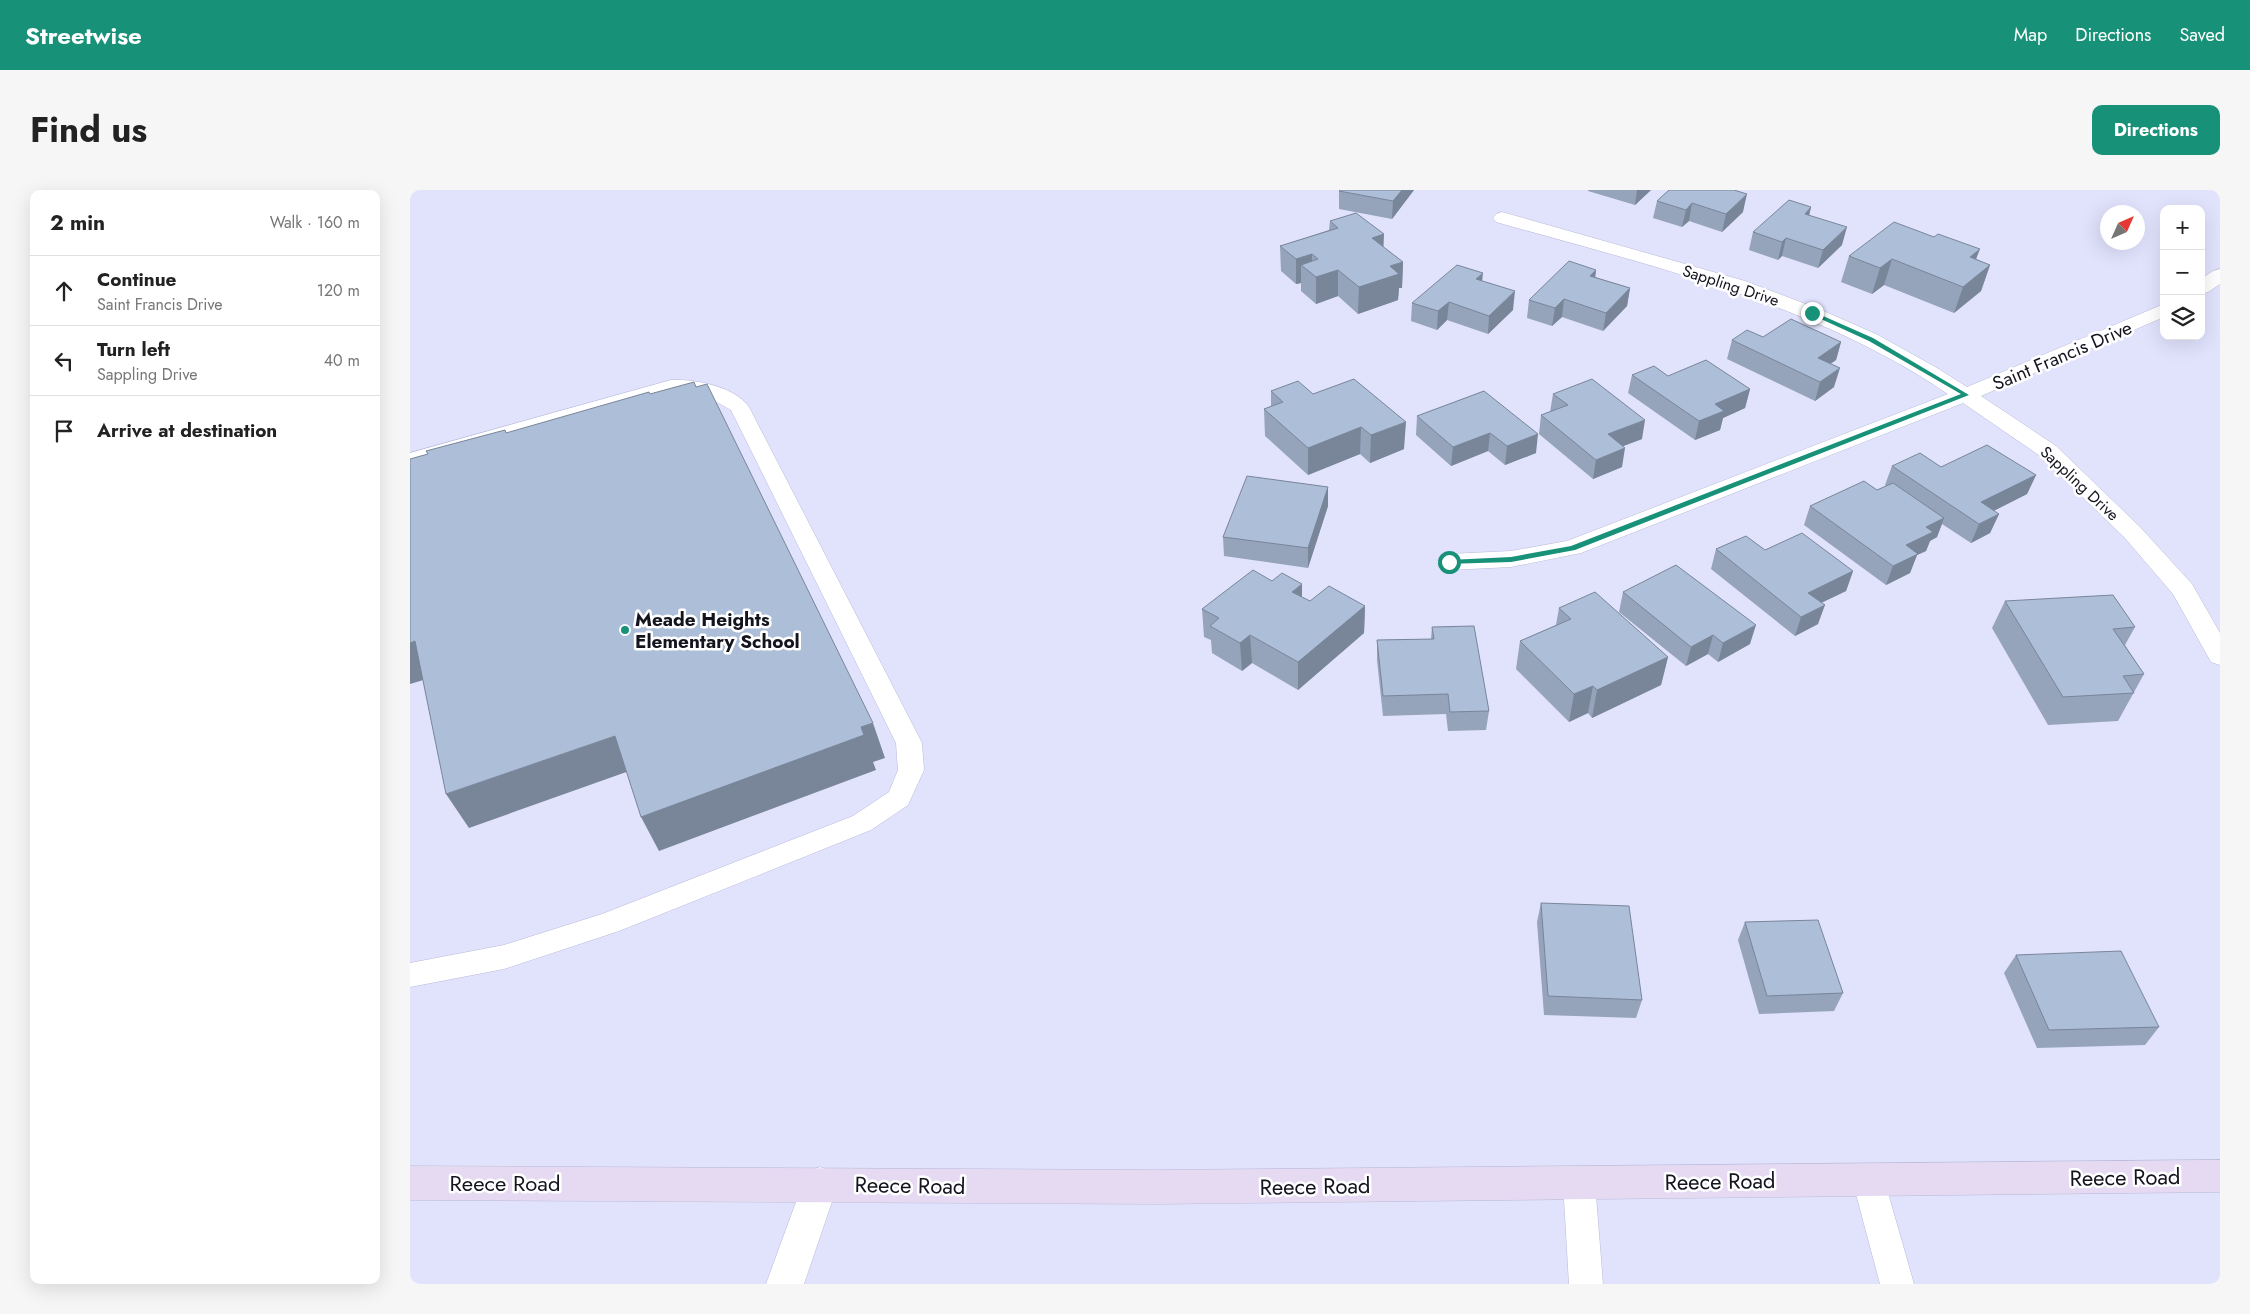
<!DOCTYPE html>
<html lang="en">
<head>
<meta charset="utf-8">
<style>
	body { margin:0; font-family:Jost,sans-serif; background:#f6f6f6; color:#222 }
	.controls { position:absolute; right:15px; top:15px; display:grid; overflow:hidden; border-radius:10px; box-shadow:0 5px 20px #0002 }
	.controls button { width:45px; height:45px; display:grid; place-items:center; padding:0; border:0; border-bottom:1px solid #e0e0e0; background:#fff; color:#222; font:25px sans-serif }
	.compass { position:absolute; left:1690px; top:15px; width:45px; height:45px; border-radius:50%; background:#fff; box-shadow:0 5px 20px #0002; rotate:45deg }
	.stop { position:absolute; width:15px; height:15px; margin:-11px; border:4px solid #179278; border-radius:50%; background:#fff }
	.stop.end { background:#179278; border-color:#fff; box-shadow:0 1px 5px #0008 }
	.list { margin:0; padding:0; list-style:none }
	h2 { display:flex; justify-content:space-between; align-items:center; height:65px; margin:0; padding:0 20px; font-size:21px }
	h2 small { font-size:16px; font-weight:400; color:#767676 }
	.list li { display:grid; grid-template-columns:32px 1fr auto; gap:15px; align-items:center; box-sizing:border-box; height:70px; padding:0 20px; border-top:1px solid #e0e0e0 }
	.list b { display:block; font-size:19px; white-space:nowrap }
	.list p { margin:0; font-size:16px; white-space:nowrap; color:#767676 }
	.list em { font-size:16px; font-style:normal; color:#767676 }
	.icon { flex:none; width:28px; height:28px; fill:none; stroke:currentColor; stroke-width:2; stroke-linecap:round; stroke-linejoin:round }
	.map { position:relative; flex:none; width:1810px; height:1094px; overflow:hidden; border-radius:10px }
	header { display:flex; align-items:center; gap:30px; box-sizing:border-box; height:70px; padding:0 25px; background:#179278; color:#fff }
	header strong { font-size:24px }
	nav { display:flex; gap:28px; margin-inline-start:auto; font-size:18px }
	.intro { display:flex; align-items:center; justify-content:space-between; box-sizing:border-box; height:120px; padding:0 30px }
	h1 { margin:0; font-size:35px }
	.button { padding:12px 22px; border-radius:10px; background:#179278; color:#fff; font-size:18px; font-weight:700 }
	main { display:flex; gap:30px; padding:0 30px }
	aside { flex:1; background:#fff; border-radius:10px; box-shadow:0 5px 20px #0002 }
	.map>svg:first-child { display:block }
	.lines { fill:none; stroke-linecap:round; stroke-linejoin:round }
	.service-casing { stroke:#b8bad9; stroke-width:1 }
	.minor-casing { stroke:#b8bad9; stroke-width:1 }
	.tertiary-casing { stroke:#b8bad9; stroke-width:1 }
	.secondary-casing { stroke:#b8bad9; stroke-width:1 }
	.service { fill:#fff; fill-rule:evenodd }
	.minor { fill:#fff; fill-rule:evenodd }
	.tertiary { fill:#fff; fill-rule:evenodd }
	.secondary { fill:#e5daf2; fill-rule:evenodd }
	.wall { fill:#95a3bb }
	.shaded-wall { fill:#798598 }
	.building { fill:#adbed9; stroke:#798598 }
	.route { fill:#179278 }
	.poi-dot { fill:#179278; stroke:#fff; stroke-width:2 }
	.labels { text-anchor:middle; stroke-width:5; stroke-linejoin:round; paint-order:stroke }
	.far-street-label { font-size:16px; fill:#13141e; stroke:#fff }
	.street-label { font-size:19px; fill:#13141e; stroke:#fff }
	.poi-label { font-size:19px; font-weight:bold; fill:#13141e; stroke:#fff; text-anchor:start }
	.near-street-label { font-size:22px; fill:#13141e; stroke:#fff }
</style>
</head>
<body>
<header>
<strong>Streetwise</strong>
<nav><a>Map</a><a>Directions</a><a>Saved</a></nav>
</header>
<div class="intro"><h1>Find us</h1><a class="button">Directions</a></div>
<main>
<aside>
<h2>2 min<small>Walk · 160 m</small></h2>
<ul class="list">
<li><svg class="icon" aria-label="ahead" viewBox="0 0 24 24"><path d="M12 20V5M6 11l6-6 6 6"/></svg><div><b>Continue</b><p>Saint Francis Drive</p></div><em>120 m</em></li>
<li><svg class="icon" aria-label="left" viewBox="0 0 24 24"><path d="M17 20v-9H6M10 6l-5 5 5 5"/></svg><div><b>Turn left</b><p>Sappling Drive</p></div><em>40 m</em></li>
<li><svg class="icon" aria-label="arrive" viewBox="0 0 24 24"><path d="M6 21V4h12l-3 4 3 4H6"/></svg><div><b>Arrive at destination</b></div></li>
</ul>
</aside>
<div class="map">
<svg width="1810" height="1094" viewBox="0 0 1810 1094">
	<rect width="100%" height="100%" fill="#e1e3fd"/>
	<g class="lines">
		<!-- service casing -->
		<g class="service-casing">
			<path id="service" d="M261,190C285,189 324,196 339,217L512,553L514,580L498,615L461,640L209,741L94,779L0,797V773L94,755L192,724L443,626L479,602L488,580L486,553L321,220C299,207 288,201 262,202L0,275V263Z
				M1458,974L1469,978L1474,989L1504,1094H1470L1442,989L1447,978Z
				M1169,978L1180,982L1185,993L1193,1094H1159L1153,993L1158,982Z"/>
		</g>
		<!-- minor casing -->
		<g class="minor-casing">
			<path id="minor" d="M1092,22L1335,91L1409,119L1468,145L1527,178L1557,197L1754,114V127L1571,206L1646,256L1730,337L1782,394L1810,443V475L1801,472L1763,404L1714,347L1630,266L1553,213L1171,363L1101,377L1039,380L1030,378L1027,372L1030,366L1039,364L1101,361L1157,351L1538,204C1402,112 1241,76 1086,32L1083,28L1086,24Z
				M1810,79V94L1798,102L1791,104V89L1803,81Z"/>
		</g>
		<!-- tertiary casing -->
		<g class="tertiary-casing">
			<path id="tertiary" d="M410,977L423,982L428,994L394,1094H356L397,982Z"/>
		</g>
		<!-- secondary casing -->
		<g class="secondary-casing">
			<path id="secondary" d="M1810,970V1002L747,1014L0,1010V976L747,980Z"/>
		</g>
		<!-- service -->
		<use href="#service" class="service"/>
		<!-- minor -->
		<use href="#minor" class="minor"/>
		<!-- tertiary -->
		<use href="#tertiary" class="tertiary"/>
		<!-- secondary -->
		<use href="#secondary" class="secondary"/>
	</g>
	<!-- wall -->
	<path class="wall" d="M930,0H1004L982,29L929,19V1Z
		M1178,0H1241L1225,15L1178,1Z
		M1259,0L1333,22L1312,42L1279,31L1272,37L1243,28L1247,11Z
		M1401,17L1399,25L1432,55L1408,78L1372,66L1368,70L1339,60L1343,42Z
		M920,31L973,57L993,72L992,98H989L988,110L948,124L928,106L906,114L891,101V93L886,94L871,81L870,56L919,40Z
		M1439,66L1566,69L1580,75L1571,101L1544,123L1474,95L1462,104L1431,92Z
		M1186,80L1185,87L1220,98L1217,116L1193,141L1152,127L1142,136L1117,128L1119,110Z
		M1072,91L1103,120L1078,144L1037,130L1027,140L1001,131L1002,113Z
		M1353,147L1431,152L1426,170L1420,174L1424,197L1405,211L1317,169L1322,150Z
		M1222,185L1258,186L1340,199L1335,218L1313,228L1310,240L1285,250L1218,203Z
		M861,201L903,204L994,259L960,273L950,264L898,285L855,246L854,219L861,216Z
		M1074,201L1126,263L1095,275L1078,261L1041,276L1006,245L1007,226Z
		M1143,204L1232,249L1213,256L1212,277L1183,289L1129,244L1131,225L1140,222Z
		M1482,276L1626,285L1617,304L1583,321L1589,324L1580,343L1561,353L1532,334L1527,347L1520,351L1516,361L1507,365L1500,383L1476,395L1394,335L1400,316L1467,300L1476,296L1475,295Z
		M918,297V316L898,378L814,366L813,347Z
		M1306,359L1443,381L1436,401L1411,413L1408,434L1385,446L1301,379Z
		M1213,402L1340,454L1308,472L1298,464L1276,476L1209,422Z
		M892,407L900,411L955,416L954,443L888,500L842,473L832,481L802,463L801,450L794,447L792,419Z
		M1595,411L1725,437L1715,455L1734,484L1708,531L1638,535L1582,438Z
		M1149,418L1258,467L1251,495L1182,528L1178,523L1159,532L1106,479L1110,451L1146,435Z
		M1022,437L1079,521L1076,540L1038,541L1036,524L973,526L967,470V450L1021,449Z
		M1131,713L1232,810L1226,828L1134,825L1127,732Z
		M1335,732L1433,803L1424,821L1349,824L1328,750Z
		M1606,765L1749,837L1735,855L1627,858L1594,783Z"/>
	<!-- shaded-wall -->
	<path class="shaded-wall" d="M992,0H1004L982,29L983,11Z
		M1227,0H1241L1225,15Z
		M1337,4L1333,22L1312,42L1316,24Z
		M1282,13L1279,31L1272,37L1276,20Z
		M1401,17L1397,35L1395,24Z
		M1437,37L1432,55L1408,78L1413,60Z
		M974,44L973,70L962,48Z
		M1376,48L1372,66L1368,70L1372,52Z
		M1570,59L1560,85V67Z
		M902,64V84L891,75V93L886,94V69Z
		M1482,69L1474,95L1462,104L1470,78Z
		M993,72L992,98H989L988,110L948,124L949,97L980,76Z
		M1580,75L1571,101L1544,123L1553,97Z
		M928,80V106L906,114V87Z
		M1186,80L1184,98L1180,86Z
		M1073,83L1071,101L1066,89Z
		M1220,98L1217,116L1193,141L1196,123Z
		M1105,101L1103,120L1078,144L1079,126Z
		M1154,109L1152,127L1142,136L1145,118Z
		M1039,112L1037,130L1027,140L1028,121Z
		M1431,152L1426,170L1402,187L1408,168Z
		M1430,178L1424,197L1405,211L1410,192Z
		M1340,199L1335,218L1313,228L1310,240L1285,250L1289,231L1305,214Z
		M1235,230L1232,249L1195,263L1198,244Z
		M996,232L994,259L960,273L961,245Z
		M951,237L950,264L898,285V258Z
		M1080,243L1078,261L1041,276L1043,257Z
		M1128,244L1126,263L1095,275L1097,256Z
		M1215,258L1212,277L1183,289L1186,270Z
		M1626,285L1617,304L1564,331L1571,312Z
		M918,297V316L898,378V358Z
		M1589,324L1580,343L1561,353L1569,334Z
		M1534,328L1527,347L1520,351L1516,361L1507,365L1500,383L1476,395L1483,376L1496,355L1516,337Z
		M1443,381L1436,401L1392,422L1398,403Z
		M892,394V422L882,402Z
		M1415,415L1408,434L1385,446L1391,427Z
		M955,416L954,443L888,500V472Z
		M1346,435L1340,454L1308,472L1313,453Z
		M840,445L842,473L832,481L830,453Z
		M1303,445L1298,464L1276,476L1281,457Z
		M5,451L27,486L0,494V453Z
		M1258,467L1251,495L1182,528L1187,500Z
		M1183,496L1178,523L1159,532L1164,504Z
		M463,533L475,568L463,572L466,580L249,661L231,627L451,537Z
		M205,546L222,580L59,638L36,604Z"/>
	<!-- building -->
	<path class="building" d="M930,0H992L983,11L929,1Z
		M1259,0H1324L1337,4L1316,24L1282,13L1276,20L1247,11Z
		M1379,10L1401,17L1395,24L1437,37L1413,60L1376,48L1372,52L1343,42Z
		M946,23L974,44L962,48L993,72L980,76L989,84L949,97L928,80L906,87L891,75L908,69L902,64L886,69L870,56L928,38L920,31Z
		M1484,32L1524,47L1528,44L1570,59L1560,67L1580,75L1553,97L1482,69L1470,78L1439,66Z
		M1159,71L1186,80L1180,86L1220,98L1196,123L1154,109L1145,118L1119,110Z
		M1047,75L1073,83L1066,89L1105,101L1079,126L1039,112L1028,121L1002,113Z
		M1381,129L1431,152L1408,168L1430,178L1410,192L1322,150L1337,140L1353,147Z
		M1296,170L1340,199L1305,214L1314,221L1289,231L1222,185L1244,176L1258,186Z
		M944,189L996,232L961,245L951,237L898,258L854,219L873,212L861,201L888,191L903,204Z
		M1182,189L1235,230L1198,244L1215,258L1186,270L1131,225L1158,215L1143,204Z
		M284,192L286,197L297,194L463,533L451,537L454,545L231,627L205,546L36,604L5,451L0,453V269L18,264L16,261L95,240L96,243L239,202L240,204Z
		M1074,201L1128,244L1097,256L1080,243L1043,257L1007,226Z
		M1577,255L1626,285L1571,312L1589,324L1569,334L1482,276L1510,263L1531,277Z
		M837,286L918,297L898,358L813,347Z
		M1454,291L1467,300L1483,293L1534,328L1516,337L1523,342L1496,355L1508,364L1483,376L1400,316Z
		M1392,343L1443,381L1398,403L1415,415L1391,427L1306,359L1336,346L1355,360Z
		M1266,375L1346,435L1313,453L1303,445L1281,457L1213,402Z
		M843,380L862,391L872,383L892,394L882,402L900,411L919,396L955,416L888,472L840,445L830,453L800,436L809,428L792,419Z
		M1185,402L1258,467L1187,500L1183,496L1164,504L1110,451L1161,429L1149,418Z
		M1703,405L1725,437L1703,439L1734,484L1713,486L1724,503L1653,507L1595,411Z
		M1064,436L1079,521L1040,522L1038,504L973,506L967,450L1024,449L1022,437Z
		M1131,713L1219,716L1232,810L1138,806Z
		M1408,730L1433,803L1357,806L1335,732Z
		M1711,761L1749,837L1639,840L1606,765Z"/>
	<!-- route -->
	<path class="route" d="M1400,122H1404L1463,148L1559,205L1165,360L1101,372L1036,374V370H1039L1101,367L1161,356L1551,204L1459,151L1400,124Z"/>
	<!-- markers -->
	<circle class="poi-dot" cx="215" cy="440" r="5"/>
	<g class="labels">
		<!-- far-street labels -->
		<g class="far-street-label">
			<text transform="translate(1321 95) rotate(18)" y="6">Sappling Drive</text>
			<text transform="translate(1670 293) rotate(43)" y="6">Sappling Drive</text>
		</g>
		<!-- street labels -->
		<g class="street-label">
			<text transform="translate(1652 165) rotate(-23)" y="7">Saint Francis Drive</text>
		</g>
		<!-- poi labels -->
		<g class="poi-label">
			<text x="225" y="436">Meade Heights<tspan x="225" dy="22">Elementary School</tspan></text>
		</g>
		<!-- near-street labels -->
		<g class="near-street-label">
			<text transform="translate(1715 987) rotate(-1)" y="8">Reece Road</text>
			<text transform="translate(1310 991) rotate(-1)" y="8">Reece Road</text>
			<text x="95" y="1001">Reece Road</text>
			<text transform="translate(500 995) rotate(1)" y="8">Reece Road</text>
			<text transform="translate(905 996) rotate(-1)" y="8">Reece Road</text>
		</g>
	</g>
</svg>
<div class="controls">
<button>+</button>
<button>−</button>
<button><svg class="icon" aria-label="layers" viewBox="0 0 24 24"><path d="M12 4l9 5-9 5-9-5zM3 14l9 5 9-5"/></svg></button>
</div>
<svg class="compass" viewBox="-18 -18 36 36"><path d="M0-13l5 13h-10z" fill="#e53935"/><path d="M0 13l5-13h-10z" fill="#767676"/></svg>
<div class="stop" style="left:1039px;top:372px"></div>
<div class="stop end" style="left:1402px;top:123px"></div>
</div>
</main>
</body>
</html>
